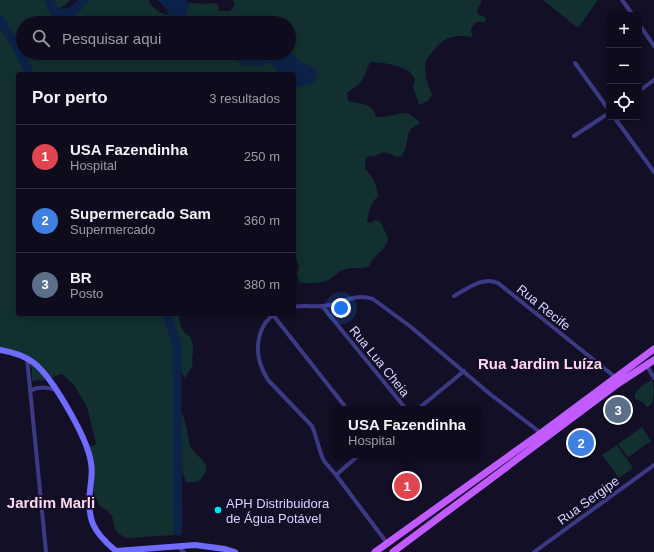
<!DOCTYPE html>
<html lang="pt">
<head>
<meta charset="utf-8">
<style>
	body { margin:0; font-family:Helvetica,sans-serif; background:#1c1929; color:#f1f3f6 }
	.controls { position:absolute; right:12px; top:12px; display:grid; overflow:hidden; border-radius:4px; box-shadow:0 2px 10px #0003 }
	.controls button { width:36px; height:36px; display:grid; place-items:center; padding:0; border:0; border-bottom:1px solid #2e2b3b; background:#0e0b1c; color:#f1f3f6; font:20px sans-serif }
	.you { position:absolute; left:341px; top:308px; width:14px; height:14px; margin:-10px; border:3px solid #fff; border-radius:50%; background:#1a73e8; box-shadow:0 0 0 6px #1a73e833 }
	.badge { display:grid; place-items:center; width:26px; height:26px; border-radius:50%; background:#2563eb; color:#fff; font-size:13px; font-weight:700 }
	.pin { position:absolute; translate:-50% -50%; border:2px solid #fff; box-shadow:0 1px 4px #0006 }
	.popup { position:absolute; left:333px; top:406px; width:148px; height:52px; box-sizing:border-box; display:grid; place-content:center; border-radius:4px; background:#0e0b1c; filter:drop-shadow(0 1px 3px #0005); font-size:13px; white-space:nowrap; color:#9b9ba3 }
	.popup b { font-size:15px; color:#f1f3f6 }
	.popup::after { content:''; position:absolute; left:50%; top:100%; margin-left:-8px; border:8px solid transparent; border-top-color:#0e0b1c }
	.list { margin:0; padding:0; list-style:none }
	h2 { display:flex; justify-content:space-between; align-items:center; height:52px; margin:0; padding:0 16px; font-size:17px }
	h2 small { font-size:13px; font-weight:400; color:#9b9ba3 }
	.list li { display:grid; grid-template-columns:26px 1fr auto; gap:12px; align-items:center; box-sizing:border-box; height:64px; padding:0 16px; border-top:1px solid #2e2b3b }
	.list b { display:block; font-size:15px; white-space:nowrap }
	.list p { margin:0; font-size:13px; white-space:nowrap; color:#9b9ba3 }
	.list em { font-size:13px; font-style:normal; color:#9b9ba3 }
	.icon { flex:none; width:22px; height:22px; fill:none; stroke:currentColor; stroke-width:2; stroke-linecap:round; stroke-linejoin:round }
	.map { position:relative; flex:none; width:654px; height:552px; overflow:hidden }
	.search { position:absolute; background:#0e0b1c; box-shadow:0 2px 10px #0003; left:16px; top:16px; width:280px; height:44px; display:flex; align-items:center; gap:10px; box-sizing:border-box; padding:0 14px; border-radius:22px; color:#9b9ba3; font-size:15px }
	.panel { position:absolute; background:#0e0b1c; box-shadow:0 2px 10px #0003; left:16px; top:72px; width:280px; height:244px; border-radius:4px }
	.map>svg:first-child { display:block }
	.green { fill:#12302f }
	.water { fill:#0c2248 }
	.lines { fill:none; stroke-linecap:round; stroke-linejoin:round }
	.river { stroke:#0c2248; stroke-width:9 }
	.street { stroke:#3d3a85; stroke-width:4 }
	.secondary { stroke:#6f6bff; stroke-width:6 }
	.primary { stroke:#c25bff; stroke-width:7 }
	.poi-dot { fill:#00e5ff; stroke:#130f26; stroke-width:1.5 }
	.labels { text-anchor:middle; stroke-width:3.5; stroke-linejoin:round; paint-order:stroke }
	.street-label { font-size:13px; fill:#d9d4ff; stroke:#130f26 }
	.poi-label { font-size:13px; fill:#d9d4ff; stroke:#130f26; text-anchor:start }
	.quarter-label { font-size:15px; font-weight:bold; fill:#ffd6f0; stroke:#130f26 }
</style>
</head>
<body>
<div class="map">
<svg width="654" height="552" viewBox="0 0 654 552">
	<rect width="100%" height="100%" fill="#130f26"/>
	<!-- green -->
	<path class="green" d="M0,0H70C65,6 59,8 53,11L58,17C74,19 78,14 84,0H148C153,8 163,18 174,14C179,12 181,6 186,4C192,2 196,4 202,4C207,3 212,3 217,4L220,11H230L235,5L233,0H481V2L477,10L478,14L486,18L485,22H476L471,29L472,37C445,33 440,42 425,62L426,79L432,95L428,101L419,105L413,87L415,79C413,77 411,73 409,71C399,65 381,62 370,62L364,77L359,84L347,93L348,101C355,103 365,103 371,108C374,110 375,114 376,117H385L401,113L409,114L419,121V124C404,131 410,135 406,147C405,151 403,153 402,156L397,157C387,152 384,150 374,157C365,152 365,163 365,169C373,177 377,184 378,196C371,203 369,211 367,221L370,223L375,220L379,221L382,225L388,238L387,242L384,248L372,260L369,267C360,269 352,267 344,270C337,272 335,275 330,279C321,284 309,284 299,282L297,274L299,266L296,259L294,258V86L298,87L299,61L289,50V23H23V53H228L229,55L260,66L271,62L280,74H18V314H178C180,320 180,327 184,332C187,334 190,336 191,339C196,348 190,358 193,367L191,368L185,378L181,372L174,374L173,418L177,420L183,414C184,419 186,424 187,430C188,435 188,440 190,445C194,457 214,462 203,476C199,483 193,483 186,482C182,472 180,461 176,451L174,450L175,535L127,538L126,537L125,538L117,532L114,527L112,516L107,510L100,506L93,491L89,447L96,444L87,407L74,385L62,374C58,375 48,379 44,379L45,381L39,380L32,381V368L22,357L0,349Z
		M543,0H598L578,28Z
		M652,380C654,385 654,397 652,403C652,404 648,407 647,407L643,402L635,399C633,389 644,385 652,380Z
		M642,427L651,441L628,457L618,444Z
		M617,445L633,468L619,478L602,455Z"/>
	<!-- water -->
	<path class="water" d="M158,0H186L189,4L185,21L170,22L167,10Z
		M289,50L299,61L318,69L314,83L298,87L294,86V74H280L271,62L260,66L243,65L229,55L228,53H289Z"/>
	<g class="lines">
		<!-- river -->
		<path class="river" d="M49,0L54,12C68,16 75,11 84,0
			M0,20L16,45L30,74
			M167,314L177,345L178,531"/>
		<!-- street -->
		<path class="street" d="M622,0L633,15
			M639,24L654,46
			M575,63L609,110
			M639,91L654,80
			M614,117L654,172
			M574,136L609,113
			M454,296C467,289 483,276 498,283L615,377
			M322,306L406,409
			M294,307C304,305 312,307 322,306C340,305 355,292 373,299L411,327L490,394L541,433
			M275,314C259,323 255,346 260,363C262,369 265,375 268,380L312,426L314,431L321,454L324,461L336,475L387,543
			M273,315L347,409
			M27,358L46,552
			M647,366L654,378
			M30,391C39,386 46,387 56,390
			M418,409L464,371
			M336,475L359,455
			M177,546L184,552
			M534,552L654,465"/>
		<!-- secondary -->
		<path class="secondary" d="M0,350C12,352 24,355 34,363C53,378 88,439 91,463C93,472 91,481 90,490C87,520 93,532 116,551L195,545L225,549L235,552"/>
		<!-- primary -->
		<path class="primary" d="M375,552L541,433L654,349
			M393,552L619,383L654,360"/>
	</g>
	<!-- markers -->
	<circle class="poi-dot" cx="218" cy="510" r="4"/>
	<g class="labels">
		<!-- street labels -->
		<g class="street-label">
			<text transform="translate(544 307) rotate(39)" y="5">Rua Recife</text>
			<text transform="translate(380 361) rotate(51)" y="5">Rua Lua Cheia</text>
			<text transform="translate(588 500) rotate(-36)" y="5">Rua Sergipe</text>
		</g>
		<!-- poi labels -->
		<g class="poi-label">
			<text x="226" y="508">APH Distribuidora<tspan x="226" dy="15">de Água Potável</tspan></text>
		</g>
		<!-- quarter labels -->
		<g class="quarter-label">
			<text x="540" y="369">Rua Jardim Luíza</text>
			<text x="51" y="508">Jardim Marli</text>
		</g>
	</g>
</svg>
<div class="controls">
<button>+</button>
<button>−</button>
<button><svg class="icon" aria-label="locate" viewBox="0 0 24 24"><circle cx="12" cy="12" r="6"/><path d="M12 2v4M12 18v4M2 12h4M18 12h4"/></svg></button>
</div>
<div class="you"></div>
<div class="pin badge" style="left:407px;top:486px;background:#e0444e">1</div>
<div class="popup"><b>USA Fazendinha</b>Hospital</div>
<div class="pin badge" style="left:581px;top:443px;background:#3f7fe0">2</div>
<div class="pin badge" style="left:618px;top:410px;background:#5c6f8a">3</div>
<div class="search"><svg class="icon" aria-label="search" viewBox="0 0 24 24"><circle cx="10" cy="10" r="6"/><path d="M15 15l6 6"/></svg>Pesquisar aqui</div>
<section class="panel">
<h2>Por perto<small>3 resultados</small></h2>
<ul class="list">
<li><span class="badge" style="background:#e0444e">1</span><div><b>USA Fazendinha</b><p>Hospital</p></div><em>250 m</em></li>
<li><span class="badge" style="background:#3f7fe0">2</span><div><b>Supermercado Sam</b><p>Supermercado</p></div><em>360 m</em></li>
<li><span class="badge" style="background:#5c6f8a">3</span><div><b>BR</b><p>Posto</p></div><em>380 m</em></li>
</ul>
</section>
</div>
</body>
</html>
